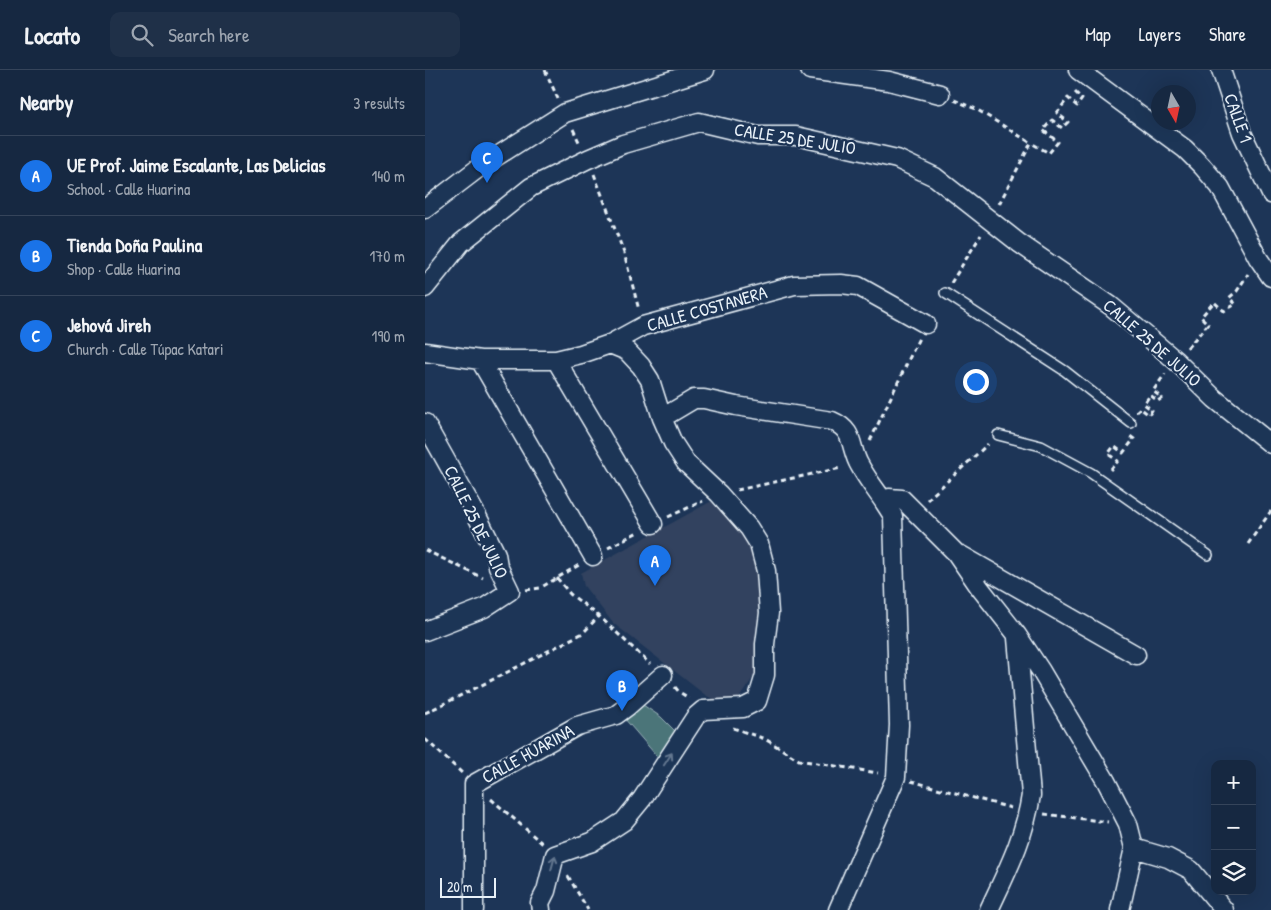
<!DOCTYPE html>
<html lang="en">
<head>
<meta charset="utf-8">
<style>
	body { margin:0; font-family:"Patrick Hand",sans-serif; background:#1f3048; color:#f1f3f6 }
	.controls { position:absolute; right:15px; bottom:15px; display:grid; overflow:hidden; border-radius:10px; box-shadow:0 5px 20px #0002 }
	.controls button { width:45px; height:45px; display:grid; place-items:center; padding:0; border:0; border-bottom:1px solid #35445a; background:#162841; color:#f1f3f6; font:25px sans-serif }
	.compass { position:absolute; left:726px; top:15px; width:45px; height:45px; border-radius:50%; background:#162841; box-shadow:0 5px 20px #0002; rotate:171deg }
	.scale { position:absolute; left:15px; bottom:12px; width:56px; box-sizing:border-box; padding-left:5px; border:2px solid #e8f1f8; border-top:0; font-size:14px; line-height:18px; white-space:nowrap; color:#e8f1f8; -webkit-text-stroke:4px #1d3557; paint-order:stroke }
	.you { position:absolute; left:550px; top:311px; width:18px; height:18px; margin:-12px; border:4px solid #fff; border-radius:50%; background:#1a73e8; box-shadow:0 0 0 8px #1a73e833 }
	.badge { display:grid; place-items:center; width:32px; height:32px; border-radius:50%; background:#1a73e8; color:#fff; font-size:16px; font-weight:700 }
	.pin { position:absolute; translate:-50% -41px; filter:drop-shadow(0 1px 2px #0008) }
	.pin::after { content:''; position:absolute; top:26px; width:18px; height:15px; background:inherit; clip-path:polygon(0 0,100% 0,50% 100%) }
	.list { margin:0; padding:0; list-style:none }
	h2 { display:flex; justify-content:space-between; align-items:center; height:65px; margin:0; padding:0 20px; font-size:21px }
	h2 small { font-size:16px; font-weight:400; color:#9ea6b1 }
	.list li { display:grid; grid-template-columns:32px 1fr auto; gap:15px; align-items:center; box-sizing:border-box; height:80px; padding:0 20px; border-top:1px solid #35445a }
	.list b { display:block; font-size:19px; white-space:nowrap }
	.list p { margin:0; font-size:16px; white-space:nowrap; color:#9ea6b1 }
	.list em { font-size:16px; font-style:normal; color:#9ea6b1 }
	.icon { flex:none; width:28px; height:28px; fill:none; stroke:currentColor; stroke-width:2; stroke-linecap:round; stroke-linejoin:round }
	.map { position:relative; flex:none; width:846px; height:840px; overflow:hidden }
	header { display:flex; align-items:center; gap:30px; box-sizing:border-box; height:70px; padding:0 25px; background:#162841; border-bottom:1px solid #35445a }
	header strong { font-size:24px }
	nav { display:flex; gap:28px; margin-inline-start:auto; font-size:18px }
	.search { width:350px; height:45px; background:#1f3048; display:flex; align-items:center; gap:12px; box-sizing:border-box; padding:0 18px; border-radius:10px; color:#9ea6b1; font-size:19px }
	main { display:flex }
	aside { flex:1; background:#162841 }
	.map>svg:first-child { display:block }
	.built { fill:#32425e }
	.green { fill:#4c7479; stroke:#9ab2b8 }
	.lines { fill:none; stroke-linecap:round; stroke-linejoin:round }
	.lane-casing { stroke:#e8f1f8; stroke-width:12 }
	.street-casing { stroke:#e8f1f8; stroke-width:21 }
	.path { stroke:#e8f1f8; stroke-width:3; stroke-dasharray:5 4; stroke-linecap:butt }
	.lane { stroke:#1d3557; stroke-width:9 }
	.street { stroke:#1d3557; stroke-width:18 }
	.oneway { stroke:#64778f }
	.labels { text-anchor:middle; stroke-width:4.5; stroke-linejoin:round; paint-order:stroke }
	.street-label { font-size:18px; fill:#e8f1f8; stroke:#1d3557 }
</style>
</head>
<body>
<header>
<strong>Locato</strong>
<div class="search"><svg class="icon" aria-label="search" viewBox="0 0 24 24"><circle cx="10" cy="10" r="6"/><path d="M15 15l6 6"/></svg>Search here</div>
<nav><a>Map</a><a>Layers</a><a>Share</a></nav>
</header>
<main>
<aside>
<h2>Nearby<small>3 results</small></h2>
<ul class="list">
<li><span class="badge">A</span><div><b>UE Prof. Jaime Escalante, Las Delicias</b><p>School · Calle Huarina</p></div><em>140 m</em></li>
<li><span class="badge">B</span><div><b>Tienda Doña Paulina</b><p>Shop · Calle Huarina</p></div><em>170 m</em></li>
<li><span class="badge">C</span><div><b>Jehová Jireh</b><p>Church · Calle Túpac Katari</p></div><em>190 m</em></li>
</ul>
</aside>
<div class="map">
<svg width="846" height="840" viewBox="0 0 846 840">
	<rect width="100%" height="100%" fill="#1d3557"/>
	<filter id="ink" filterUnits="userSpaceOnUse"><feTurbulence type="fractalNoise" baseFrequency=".02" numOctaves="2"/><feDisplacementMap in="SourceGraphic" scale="10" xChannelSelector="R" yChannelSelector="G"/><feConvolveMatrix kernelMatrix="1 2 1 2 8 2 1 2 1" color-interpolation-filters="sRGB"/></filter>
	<g filter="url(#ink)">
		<!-- built -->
		<path class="built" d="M296,426L323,468L332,504L335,544L332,602L312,631L294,633L279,624L188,553L159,516L156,503Z"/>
		<!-- green -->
		<path class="green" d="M218,635L236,647L254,665L236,691L199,648Z"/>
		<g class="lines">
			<!-- lane casing -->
			<g class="lane-casing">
				<path id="lane" d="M520,223L640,301L706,353
					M573,365L616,376L666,403L783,485"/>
			</g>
			<!-- street casing -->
			<g class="street-casing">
				<path id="street" d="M385,0L464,11L515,24
					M653,0L760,79L777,96L795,117L833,188L846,207
					M796,0L817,63L846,124
					M0,139L55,97L140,43L280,0
					M0,218L36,173L106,117L163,89L198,74L274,52L333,66H371L472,89L510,107L594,173L686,236L750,290L790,329L846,374
					M0,282L55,290H131L156,284L185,274L218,256L369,215L416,214L433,216L501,254
					M55,290L168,486
					M131,290L228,454
					M237,348L269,329H279L311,336L407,351C431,361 424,378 435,396C442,409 451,420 459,432
					M0,353L52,446L71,484L73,496L85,521L59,538L0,561
					M536,485L711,585
					M709,778L743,788L766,800L799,840
					M49,840V714L152,656L191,645L203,636L238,605
					M116,840L115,833L121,821L130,785L167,772L199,751L217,729L271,646L278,640L318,638L332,631L340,605V574L344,543L341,501L334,474L324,458L294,424L261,393L248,373L237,348L225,310L216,296L202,281L185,274
					M413,840L471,707L474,655L468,446L459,432L464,428L477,429L531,483L555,518L592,565L616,601L681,711L703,754L709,778L695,840
					M564,840C581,803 600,767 606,725L592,568"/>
			</g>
			<!-- path -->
			<path class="path" d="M120,0L133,29
				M529,30L551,39L606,73
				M148,59L155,74
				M169,104L199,183L214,240
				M574,134L606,73L624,83L633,72L618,60L627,50L637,58L643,52L632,43L643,28L652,36L657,29L650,22
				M526,213L556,165
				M762,278L783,254L776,247L789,232L799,241L811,234L804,228L812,221L823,204
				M711,342L715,338L724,345L727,340L719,334L725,325L733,331L737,328L728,321L740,304
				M445,371L494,268
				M685,400L693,391L683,384L689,376L698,383L709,369L705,366
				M312,420L416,398
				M502,430L563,374
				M243,447L278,431
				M823,474L846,441
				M183,478L213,462
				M0,480L58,508
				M132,508L145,524L174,546L225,594
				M101,520L115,518L154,495
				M250,617L254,622L264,628
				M0,643L71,608L158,563L174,546
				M308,658L340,669L374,690L453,703
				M0,669L37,703
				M486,711L586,738
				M66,729L118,774
				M619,744L683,752
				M143,806L163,840"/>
			<!-- lane -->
			<use href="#lane" class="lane"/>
			<!-- street -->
			<use href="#street" class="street"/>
		</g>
		<!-- one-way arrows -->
		<defs><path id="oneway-shaft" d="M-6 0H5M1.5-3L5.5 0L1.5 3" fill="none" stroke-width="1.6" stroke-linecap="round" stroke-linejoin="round" transform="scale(1.25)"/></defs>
		<g class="oneway">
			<use href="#oneway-shaft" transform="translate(243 689) rotate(-57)"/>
			<use href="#oneway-shaft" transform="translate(128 793) rotate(-75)"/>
		</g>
	</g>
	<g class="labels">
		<!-- street labels -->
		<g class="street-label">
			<text transform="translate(813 48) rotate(70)" y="6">CALLE 1</text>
			<text transform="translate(370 69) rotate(9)" y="6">CALLE 25 DE JULIO</text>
			<text transform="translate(282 239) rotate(-16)" y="6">CALLE COSTANERA</text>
			<text transform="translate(727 273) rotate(41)" y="6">CALLE 25 DE JULIO</text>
			<text transform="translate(51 452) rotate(64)" y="6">CALLE 25 DE JULIO</text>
			<text transform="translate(103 684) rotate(-29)" y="6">CALLE HUARINA</text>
		</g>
	</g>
</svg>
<div class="controls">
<button>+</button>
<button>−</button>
<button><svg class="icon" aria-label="layers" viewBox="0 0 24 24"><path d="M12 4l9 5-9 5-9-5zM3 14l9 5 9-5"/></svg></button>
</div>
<svg class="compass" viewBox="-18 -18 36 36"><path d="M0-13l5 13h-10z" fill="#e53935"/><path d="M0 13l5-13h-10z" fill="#9ea6b1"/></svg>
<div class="scale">20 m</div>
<div class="you"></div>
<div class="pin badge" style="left:230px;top:516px">A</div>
<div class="pin badge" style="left:197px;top:641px">B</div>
<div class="pin badge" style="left:62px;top:113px">C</div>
</div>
</main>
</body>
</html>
